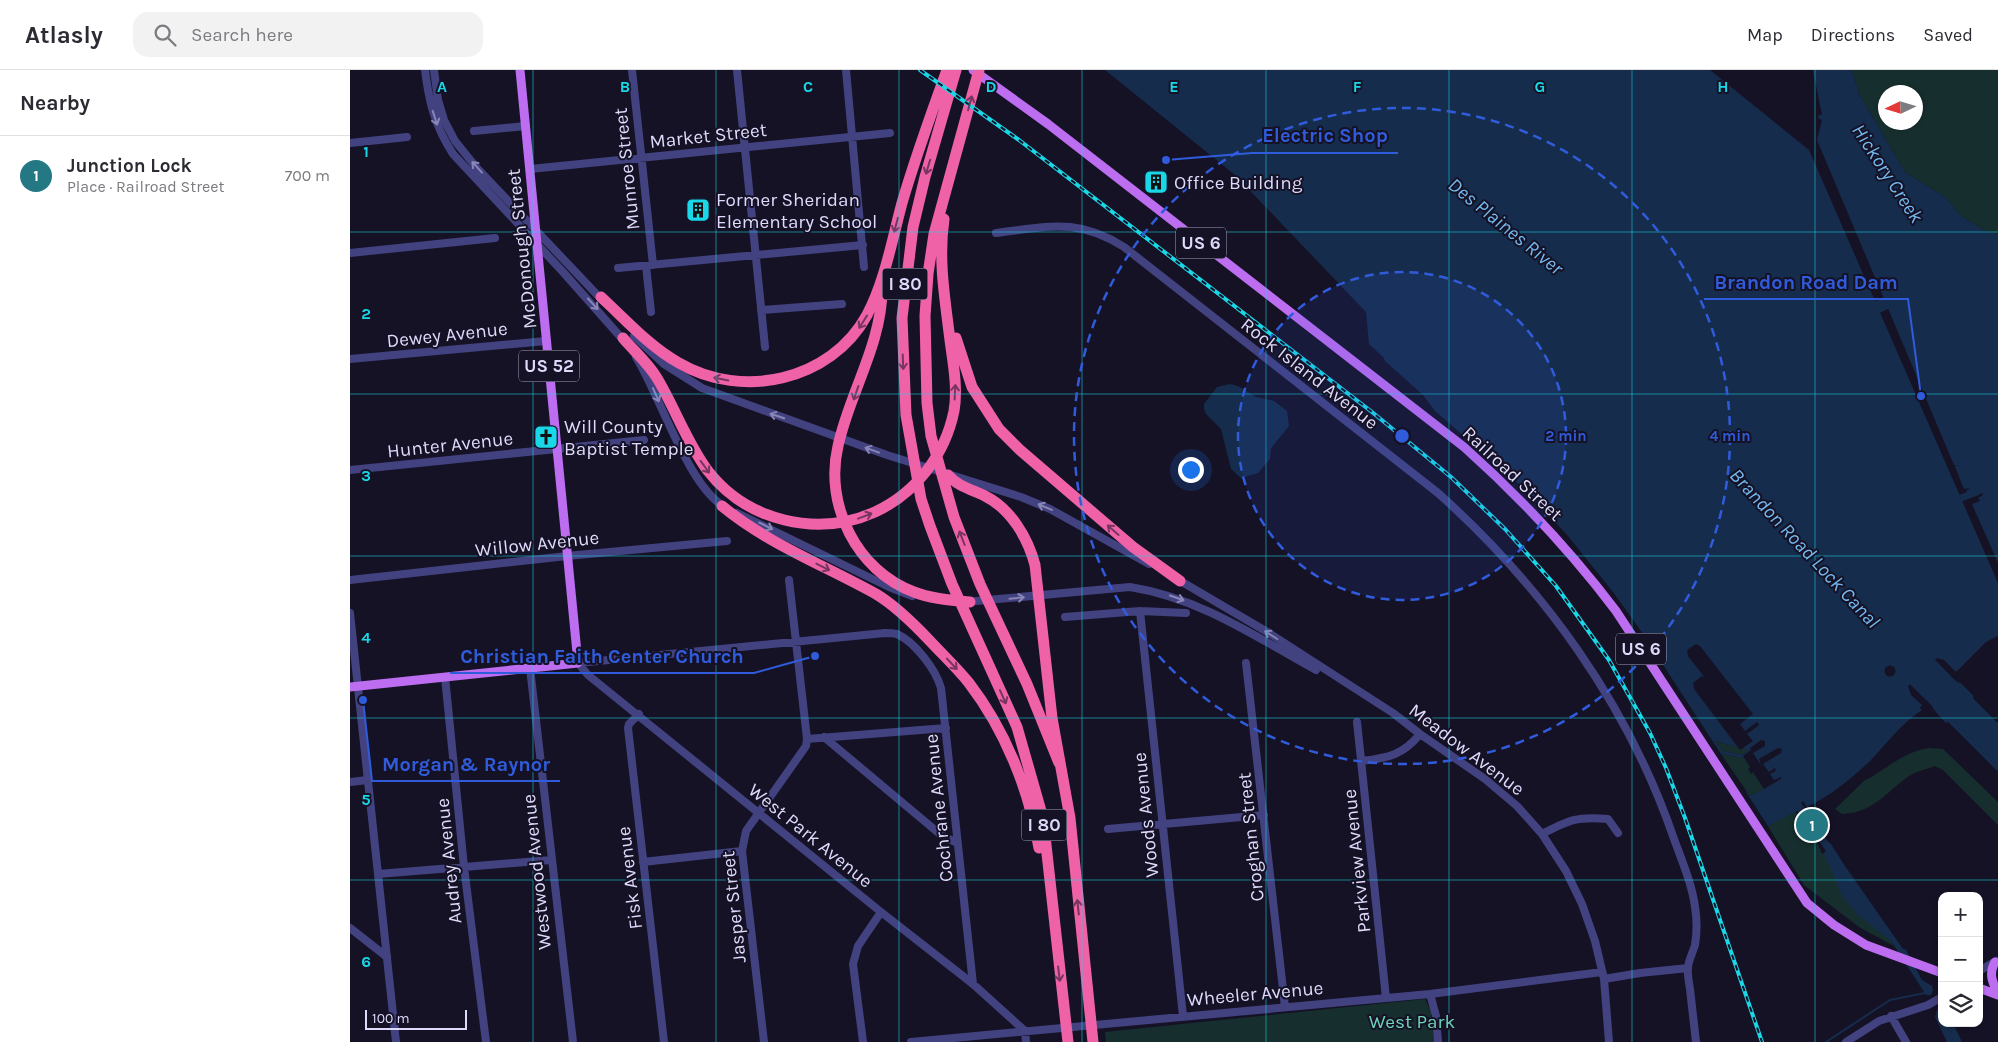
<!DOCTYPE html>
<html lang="en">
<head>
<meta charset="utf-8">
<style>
	body { margin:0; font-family:Karla,sans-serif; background:#f2f2f3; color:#2b2b33 }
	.controls { position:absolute; right:15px; bottom:15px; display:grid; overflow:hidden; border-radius:10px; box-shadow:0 1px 4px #0004 }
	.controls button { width:45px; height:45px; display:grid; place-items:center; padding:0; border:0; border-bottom:1px solid #e1e1e2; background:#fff; color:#2b2b33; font:25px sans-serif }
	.compass { position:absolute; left:1528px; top:15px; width:45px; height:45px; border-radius:50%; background:#fff; box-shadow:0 1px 4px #0004; rotate:266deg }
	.scale { position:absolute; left:15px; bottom:12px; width:102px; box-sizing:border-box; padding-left:5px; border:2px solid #dedafb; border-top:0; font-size:14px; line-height:18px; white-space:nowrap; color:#dedafb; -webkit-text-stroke:4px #151226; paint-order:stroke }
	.you { position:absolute; left:840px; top:399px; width:18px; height:18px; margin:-12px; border:4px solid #fff; border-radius:50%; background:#1a73e8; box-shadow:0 0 0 8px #1a73e833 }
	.badge { display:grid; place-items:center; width:32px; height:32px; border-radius:50%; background:#237884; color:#fff; font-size:16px; font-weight:700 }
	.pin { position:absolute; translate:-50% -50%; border:2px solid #fff; box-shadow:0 1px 5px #0006 }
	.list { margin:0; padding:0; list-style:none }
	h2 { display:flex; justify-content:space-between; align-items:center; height:65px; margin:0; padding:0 20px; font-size:21px }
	h2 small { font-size:16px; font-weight:400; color:#7c7c81 }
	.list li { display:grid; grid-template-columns:32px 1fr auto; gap:15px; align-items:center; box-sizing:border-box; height:80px; padding:0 20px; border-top:1px solid #e1e1e2 }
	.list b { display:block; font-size:19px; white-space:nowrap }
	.list p { margin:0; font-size:16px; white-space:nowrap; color:#7c7c81 }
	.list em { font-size:16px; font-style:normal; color:#7c7c81 }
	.icon { flex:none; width:28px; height:28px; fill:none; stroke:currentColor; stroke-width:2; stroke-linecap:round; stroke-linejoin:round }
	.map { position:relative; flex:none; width:1648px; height:972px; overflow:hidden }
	header { display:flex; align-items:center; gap:30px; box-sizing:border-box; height:70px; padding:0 25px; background:#fff; border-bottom:1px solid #e1e1e2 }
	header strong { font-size:24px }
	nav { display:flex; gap:28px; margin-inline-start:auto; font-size:18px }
	.search { width:350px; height:45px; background:#f2f2f3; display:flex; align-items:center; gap:12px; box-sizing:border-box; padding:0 18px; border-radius:15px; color:#7c7c81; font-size:19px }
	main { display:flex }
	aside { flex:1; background:#fff }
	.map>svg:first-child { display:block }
	.green { fill:#162f2e; fill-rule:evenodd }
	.water { fill:#162c4c; fill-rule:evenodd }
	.pier { fill:#151226 }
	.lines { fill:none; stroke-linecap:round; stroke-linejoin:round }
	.stream { stroke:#162c4c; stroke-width:2 }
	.canal { stroke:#162c4c; stroke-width:7 }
	.river { stroke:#162c4c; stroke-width:12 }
	.minor { stroke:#434280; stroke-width:8 }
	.major { stroke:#bc6df0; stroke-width:9 }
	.highway { stroke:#ef62a8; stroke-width:11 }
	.rail-casing { stroke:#1ad7e7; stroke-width:4 }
	.rail { stroke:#151226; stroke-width:2; stroke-dasharray:5.5; stroke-linecap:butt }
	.oneway { stroke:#773660 }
	.oneway2 { stroke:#8986b7 }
	.grid { fill:none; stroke:#1ad7e7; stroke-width:1; stroke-opacity:0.55 }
	.ring { fill:none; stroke:#305cdc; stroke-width:2.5; stroke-dasharray:9 6 }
	.labels { text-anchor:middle; stroke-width:4; stroke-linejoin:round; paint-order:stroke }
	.shield { fill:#151226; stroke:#a29ebb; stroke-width:1 }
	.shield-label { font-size:18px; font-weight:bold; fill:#dedafb }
	.street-label { font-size:19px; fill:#dedafb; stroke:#151226 }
	.poi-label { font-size:19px; fill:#dedafb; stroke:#151226; text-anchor:start }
	.park-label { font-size:19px; fill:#6dd4b9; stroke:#151226 }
	.water-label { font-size:20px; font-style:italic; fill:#73b9f0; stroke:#151226 }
	.grid-label { font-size:16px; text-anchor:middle; font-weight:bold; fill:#1ad7e7; stroke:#151226; stroke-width:4; stroke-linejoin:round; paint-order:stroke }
	.centre { fill:#305cdc; stroke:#151226; stroke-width:2.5 }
	.ring-label { font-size:15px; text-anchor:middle; font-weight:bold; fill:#305cdc; stroke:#151226; stroke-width:4; stroke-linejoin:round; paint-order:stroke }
	.leader { fill:none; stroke:#305cdc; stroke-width:2 }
	.callout-dot { fill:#305cdc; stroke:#151226; stroke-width:2 }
	.callout-label { font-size:20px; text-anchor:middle; font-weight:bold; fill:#305cdc; stroke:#151226; stroke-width:4; stroke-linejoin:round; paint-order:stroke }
</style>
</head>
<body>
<header>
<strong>Atlasly</strong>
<div class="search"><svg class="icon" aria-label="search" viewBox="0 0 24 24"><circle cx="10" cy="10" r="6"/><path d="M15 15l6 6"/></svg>Search here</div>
<nav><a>Map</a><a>Directions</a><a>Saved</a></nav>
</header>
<main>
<aside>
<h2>Nearby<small></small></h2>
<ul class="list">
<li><span class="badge">1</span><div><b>Junction Lock</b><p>Place · Railroad Street</p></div><em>700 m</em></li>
</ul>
</aside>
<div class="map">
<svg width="1648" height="972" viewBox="0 0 1648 972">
	<rect width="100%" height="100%" fill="#151226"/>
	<!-- green -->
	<path class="green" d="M1502,0H1648V164L1635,161L1610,145L1595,127L1555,102L1509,24ZM1536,22H1566V52H1536Z
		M1364,671L1400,680L1393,685L1371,681Z
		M1579,678L1593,679L1648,732V755L1593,700L1585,696C1577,699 1567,701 1559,706C1535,723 1523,743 1492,744L1485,739L1515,710L1520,708C1539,696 1557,681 1579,678Z
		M1371,684L1394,688L1414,719L1400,726Z
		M1445,741L1466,769L1472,784L1476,781L1490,786L1544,876L1509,857L1454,815L1418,756Z
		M1075,929L1081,942L1084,972H756L755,962Z"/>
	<!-- water -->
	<path class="water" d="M755,0H1360L1459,80L1648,513V566L1636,572L1601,607L1611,613L1624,626L1623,628L1648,653V702L1598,652L1596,654L1577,631L1570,638L1572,640C1551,654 1537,673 1520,691C1500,710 1480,726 1455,738L1554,876L1572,910L1582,916L1583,920L1581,925H1576L1541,871L1507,844L1492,825L1474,783L1476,781L1447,741L1418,756L1396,722L1406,707L1394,688L1371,684L1291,561L1263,522L1218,466L1166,411L1085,341L1073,325L1035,291L1034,288L1019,274L1016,242L885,105ZM1365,671L1399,680L1393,685L1372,681ZM1406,707L1414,719L1400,726L1397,722Z
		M1463,0H1502L1509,24L1555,102L1595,127L1610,145L1635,161L1648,164V493L1622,434L1630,431L1628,428L1633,425L1632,423L1619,428L1616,421L1620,418L1614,419L1605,397L1606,395H1604L1467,70L1472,50L1468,48L1469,45H1472Z
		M880,314L888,316L906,327L924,331L937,341L939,356L921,378L920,389L908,403L891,408L881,399L871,359L856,344L854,339V334L867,317Z
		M1592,937V953H1603L1612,972H1597L1585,947L1587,939Z"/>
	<!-- pier -->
	<path class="pier" d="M1346,574L1350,576L1403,644L1390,654L1395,661L1407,652L1409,655L1397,664L1403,671L1390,680L1344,619L1343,613L1352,606L1355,608L1338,586L1337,580Z
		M1587,588L1594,590L1606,602L1608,600L1610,601L1605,607L1613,611L1625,624L1626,628L1648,650V653L1623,628L1624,626L1611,613L1607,612L1585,590Z
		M1534.5 601a5.5 5.5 0 1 1 11 0a5.5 5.5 0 1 1-11 0Z
		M1560,614L1583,637V641L1596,653L1598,652L1648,702V704L1598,655H1594L1581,642L1577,634L1573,638L1574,641L1570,638L1572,635L1561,625L1558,616Z
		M1411,670L1415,671V676L1403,683L1411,695L1409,689L1428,678L1432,679L1431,683L1413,694L1419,702L1425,698L1426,701L1420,704L1424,710L1431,707V709L1414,719L1403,702L1401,704L1398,699L1400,697L1393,686L1401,680L1400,678Z
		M1453,731L1474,764L1476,763L1478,767L1481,771L1479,773L1451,733Z
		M1483,774L1485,775L1558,879H1553L1495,796L1483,777Z"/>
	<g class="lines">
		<!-- stream -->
		<path class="stream" d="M1476,972L1540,930L1575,923"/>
		<!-- canal -->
		<path class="canal" d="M1611,428L1627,422"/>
		<!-- river -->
		<path class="river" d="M1511,235L1528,237L1551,226"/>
		<!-- minor -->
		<path class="minor" d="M75,0C79,33 85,56 103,84L213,202L275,272
			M84,0L88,30L94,50L105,71L126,97L253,231
			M282,0L303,195
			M387,0L415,277
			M496,0L514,197
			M124,61L176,56
			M0,73L57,67
			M180,99L540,63
			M646,163C698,157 727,147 774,177L1088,423C1193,517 1278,634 1324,769C1332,791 1342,814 1345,837C1347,849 1347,863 1345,875C1343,882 1339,889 1338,897C1337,904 1339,912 1340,919C1342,937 1344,954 1346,972
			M0,183L145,168
			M296,196L301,242
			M268,198L513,175
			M411,240L492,234
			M284,266L314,294L352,318L537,385L671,427L700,439L799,494
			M286,287C310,325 338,417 375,437
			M0,289L196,271
			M0,400L294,370
			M387,443L539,517L562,526
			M827,509L919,563L1043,643L1070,664L1135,709L1167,736L1192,764L1216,801L1232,834L1245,871L1254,909L1259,972
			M0,510L217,486L377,471
			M615,532L780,517C850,528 906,567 966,600
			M790,541L833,946
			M0,543L46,972
			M715,547L790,541L836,543
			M228,593L535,563C538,563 543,563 547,564C565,572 586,600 591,618L623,914
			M228,593L238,605L531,842L623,914L675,961L676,972
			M896,593L935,937
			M180,598L223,972
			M95,607L114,797L136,972
			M289,644L279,654L278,658L314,972
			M1007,652L1036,928
			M474,667L591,765L607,773
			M457,669L596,658
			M1012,691C1038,688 1053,685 1070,664
			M0,712L18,710
			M758,759L914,745
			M1192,764C1219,750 1227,746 1258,749L1268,763
			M293,792L392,781
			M28,804L201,790
			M0,858L37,887
			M1629,901L1646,891
			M1254,909L1290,903L1338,898
			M1080,924L1086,946L1088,972
			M1541,946L1556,972
			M414,972L392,781L396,761L456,676L457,669L439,510
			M513,972L503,894L508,876L531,842
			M561,972L1080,924L1252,902
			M1496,972L1529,951L1578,935L1592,927"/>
		<!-- major -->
		<path class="major" d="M623,0L698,54L1114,377C1171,428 1220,480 1266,541L1457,833L1484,855L1516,875L1592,903
			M0,617L228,593L170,0
			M1645,892C1638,904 1643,913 1648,925
			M1629,918L1648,925"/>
		<!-- highway -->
		<path class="highway" d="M606,0L575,107L563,157L552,248L556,345L571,429L580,456L602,514L667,657L693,748L718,972
			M629,0L584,164L578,204L575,246L577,333L581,366L604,447L630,514L677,614L709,693
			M532,219C532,274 499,324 488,376C474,435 507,501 564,522C582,529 601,530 620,532
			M251,227C276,250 300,277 329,293C392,330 481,311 517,245C535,211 542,170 552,133C565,88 581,44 597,0
			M273,268C284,281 298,293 307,308C325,338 337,373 358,401C397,451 467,468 525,442C566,423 595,385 604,341C608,318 603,293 600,270C595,229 588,190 594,149
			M606,268L622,317L649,359L670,380L783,477L830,511
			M598,405C607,416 623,420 635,426C661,439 678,468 685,495L702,648L720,748L743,972
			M372,436C418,474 474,495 526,524C546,536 564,554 580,571C593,585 607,598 619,613C655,660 679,719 689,778"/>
		<!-- rail casing -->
		<g class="rail-casing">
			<path id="rail" d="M570,0L669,70L1022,342L1101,407L1155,459L1206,516L1259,590L1300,663L1316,698L1335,748L1412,972"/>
		</g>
		<!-- rail -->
		<use href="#rail" class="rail"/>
	</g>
	<!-- one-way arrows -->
	<defs><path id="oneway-shaft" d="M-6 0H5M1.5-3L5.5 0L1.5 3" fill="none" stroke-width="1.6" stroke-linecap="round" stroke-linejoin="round" transform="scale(1.25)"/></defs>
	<g class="oneway">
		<use href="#oneway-shaft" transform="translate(620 33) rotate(-75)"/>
		<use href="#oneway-shaft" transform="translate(578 97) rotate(107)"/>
		<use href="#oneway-shaft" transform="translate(546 155) rotate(105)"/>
		<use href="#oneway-shaft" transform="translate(513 252) rotate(122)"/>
		<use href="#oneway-shaft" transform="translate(553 292) rotate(88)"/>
		<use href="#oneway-shaft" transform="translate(371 309) rotate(-169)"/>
		<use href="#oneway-shaft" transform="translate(605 322) rotate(-87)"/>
		<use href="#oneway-shaft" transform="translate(506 323) rotate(109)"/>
		<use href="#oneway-shaft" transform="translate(355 397) rotate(54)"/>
		<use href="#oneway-shaft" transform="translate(515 446) rotate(-21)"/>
		<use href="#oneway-shaft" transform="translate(763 460) rotate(-139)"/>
		<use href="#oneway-shaft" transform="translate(612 468) rotate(-111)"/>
		<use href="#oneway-shaft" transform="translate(473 497) rotate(27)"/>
		<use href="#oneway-shaft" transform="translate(602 594) rotate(47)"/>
		<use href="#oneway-shaft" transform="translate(653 627) rotate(66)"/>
		<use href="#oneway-shaft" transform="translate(728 837) rotate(-96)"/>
		<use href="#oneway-shaft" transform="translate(709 904) rotate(83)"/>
	</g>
	<g class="oneway2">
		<use href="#oneway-shaft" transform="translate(85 48) rotate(72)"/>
		<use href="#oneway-shaft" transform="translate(127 97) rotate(-132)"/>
		<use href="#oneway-shaft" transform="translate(243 234) rotate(47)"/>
		<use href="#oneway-shaft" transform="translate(306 325) rotate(66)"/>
		<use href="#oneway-shaft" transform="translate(427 346) rotate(-162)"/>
		<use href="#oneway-shaft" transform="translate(522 380) rotate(-160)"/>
		<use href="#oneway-shaft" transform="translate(695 437) rotate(-157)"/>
		<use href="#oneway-shaft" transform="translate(416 456) rotate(27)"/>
		<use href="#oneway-shaft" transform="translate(667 528) rotate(-6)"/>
		<use href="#oneway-shaft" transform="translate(827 528) rotate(19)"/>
		<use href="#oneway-shaft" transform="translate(921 565) rotate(-148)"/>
	</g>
	<!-- grid -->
	<path class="grid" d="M183,0V972M366,0V972M549,0V972M732,0V972M916,0V972M1099,0V972M1282,0V972M1465,0V972M0,162H1648M0,324H1648M0,486H1648M0,648H1648M0,810H1648"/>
	<!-- distance rings -->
	<circle cx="1052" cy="366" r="164" fill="#305cdc" fill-opacity=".12"/>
	<g class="ring">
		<circle cx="1052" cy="366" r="164"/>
		<circle cx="1052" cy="366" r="328"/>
	</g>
	<!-- icons -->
	<defs>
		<g id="building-square" transform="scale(1.25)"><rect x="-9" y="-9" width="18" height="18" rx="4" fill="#1ad7e7" stroke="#151226"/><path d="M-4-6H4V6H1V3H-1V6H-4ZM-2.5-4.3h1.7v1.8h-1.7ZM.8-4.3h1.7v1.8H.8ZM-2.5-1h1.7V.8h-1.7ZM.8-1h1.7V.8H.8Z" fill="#111"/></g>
		<g id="church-square" transform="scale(1.25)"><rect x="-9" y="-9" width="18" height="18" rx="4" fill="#1ad7e7" stroke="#151226"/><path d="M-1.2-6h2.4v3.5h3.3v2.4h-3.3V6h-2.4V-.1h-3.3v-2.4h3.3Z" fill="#111"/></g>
	</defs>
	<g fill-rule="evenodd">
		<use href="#building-square" x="806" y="112"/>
		<use href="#building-square" x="348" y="140"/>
		<use href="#church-square" x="196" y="367"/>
	</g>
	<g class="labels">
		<!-- shield labels -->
		<g class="shield">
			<rect x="826" y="157.5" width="50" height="31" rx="4"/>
			<rect x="532.5" y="198.5" width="45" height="31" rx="4"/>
			<rect x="169" y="280.5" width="60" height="31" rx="4"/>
			<rect x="1266" y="563.5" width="50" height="31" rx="4"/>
			<rect x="671.5" y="739.5" width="45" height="31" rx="4"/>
		</g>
		<g class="shield-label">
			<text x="851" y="179">US 6</text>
			<text x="555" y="220">I 80</text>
			<text x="199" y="302">US 52</text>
			<text x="1291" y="585">US 6</text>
			<text x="694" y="761">I 80</text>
		</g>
		<!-- street labels -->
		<g class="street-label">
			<text transform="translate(358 65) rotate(-6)" y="7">Market Street</text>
			<text transform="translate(276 99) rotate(-96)" y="7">Munroe Street</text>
			<text transform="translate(171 179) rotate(-96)" y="7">McDonough Street</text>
			<text transform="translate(97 264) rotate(-6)" y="7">Dewey Avenue</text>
			<text transform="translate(960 303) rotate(38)" y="7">Rock Island Avenue</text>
			<text transform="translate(100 374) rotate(-6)" y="7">Hunter Avenue</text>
			<text transform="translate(1163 403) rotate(43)" y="7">Railroad Street</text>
			<text transform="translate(187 473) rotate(-6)" y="7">Willow Avenue</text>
			<text transform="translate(1117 679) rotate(37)" y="7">Meadow Avenue</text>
			<text transform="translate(588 738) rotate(-96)" y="7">Cochrane Avenue</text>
			<text transform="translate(795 745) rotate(-96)" y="7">Woods Avenue</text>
			<text transform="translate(461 765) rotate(39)" y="7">West Park Avenue</text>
			<text transform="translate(900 767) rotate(-96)" y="7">Croghan Street</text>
			<text transform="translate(98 791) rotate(-96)" y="7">Audrey Avenue</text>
			<text transform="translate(1006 791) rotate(-96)" y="7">Parkview Avenue</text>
			<text transform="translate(186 802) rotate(-96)" y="7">Westwood Avenue</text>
			<text transform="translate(279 808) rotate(-97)" y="7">Fisk Avenue</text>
			<text transform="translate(383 837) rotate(-96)" y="7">Jasper Street</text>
			<text transform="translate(905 923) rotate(-5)" y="7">Wheeler Avenue</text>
		</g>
		<!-- poi labels -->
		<g class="poi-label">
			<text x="824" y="119">Office Building</text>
			<text x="366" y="136">Former Sheridan<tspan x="366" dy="22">Elementary School</tspan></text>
			<text x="214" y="363">Will County<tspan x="214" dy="22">Baptist Temple</tspan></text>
		</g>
		<!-- park labels -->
		<g class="park-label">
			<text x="1062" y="958">West Park</text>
		</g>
		<!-- water labels -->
		<g class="water-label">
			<text transform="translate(1538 103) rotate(57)" y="7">Hickory Creek</text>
			<text transform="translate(1156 156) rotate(39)" y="7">Des Plaines River</text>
			<text transform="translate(1455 478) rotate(47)" y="7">Brandon Road Lock Canal</text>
		</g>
	</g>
	<g class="grid-label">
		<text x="92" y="22">A</text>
		<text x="275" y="22">B</text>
		<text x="458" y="22">C</text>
		<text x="641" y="22">D</text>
		<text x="824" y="22">E</text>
		<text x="1007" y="22">F</text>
		<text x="1190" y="22">G</text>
		<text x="1373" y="22">H</text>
		<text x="16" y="87">1</text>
		<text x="16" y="249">2</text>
		<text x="16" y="411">3</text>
		<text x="16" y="573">4</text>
		<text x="16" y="735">5</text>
		<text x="16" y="897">6</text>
	</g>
	<circle cx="1052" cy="366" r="8" class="centre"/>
	<g class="ring-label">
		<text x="1216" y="371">2 min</text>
		<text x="1380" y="371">4 min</text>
	</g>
	<!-- callouts -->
	<path class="leader" d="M816 90L902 83H1048M1571 326L1558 229H1354M465 586L404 603H100M13 630L22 711H210"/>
	<g class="callout-dot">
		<circle cx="816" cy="90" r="5"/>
		<circle cx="1571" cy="326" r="5"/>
		<circle cx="465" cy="586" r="5"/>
		<circle cx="13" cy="630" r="5"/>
	</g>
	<g class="callout-label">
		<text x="975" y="72">Electric Shop</text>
		<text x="1456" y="219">Brandon Road Dam</text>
		<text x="252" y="593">Christian Faith Center Church</text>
		<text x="116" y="701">Morgan &amp; Raynor</text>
	</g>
</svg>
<div class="controls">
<button>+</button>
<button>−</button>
<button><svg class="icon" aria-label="layers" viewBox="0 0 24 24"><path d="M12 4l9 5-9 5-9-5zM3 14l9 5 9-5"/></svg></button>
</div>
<svg class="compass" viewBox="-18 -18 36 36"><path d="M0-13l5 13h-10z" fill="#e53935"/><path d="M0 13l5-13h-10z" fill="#7c7c81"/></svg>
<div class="scale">100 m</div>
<div class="you"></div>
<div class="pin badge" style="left:1462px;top:755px">1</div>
</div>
</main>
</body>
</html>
